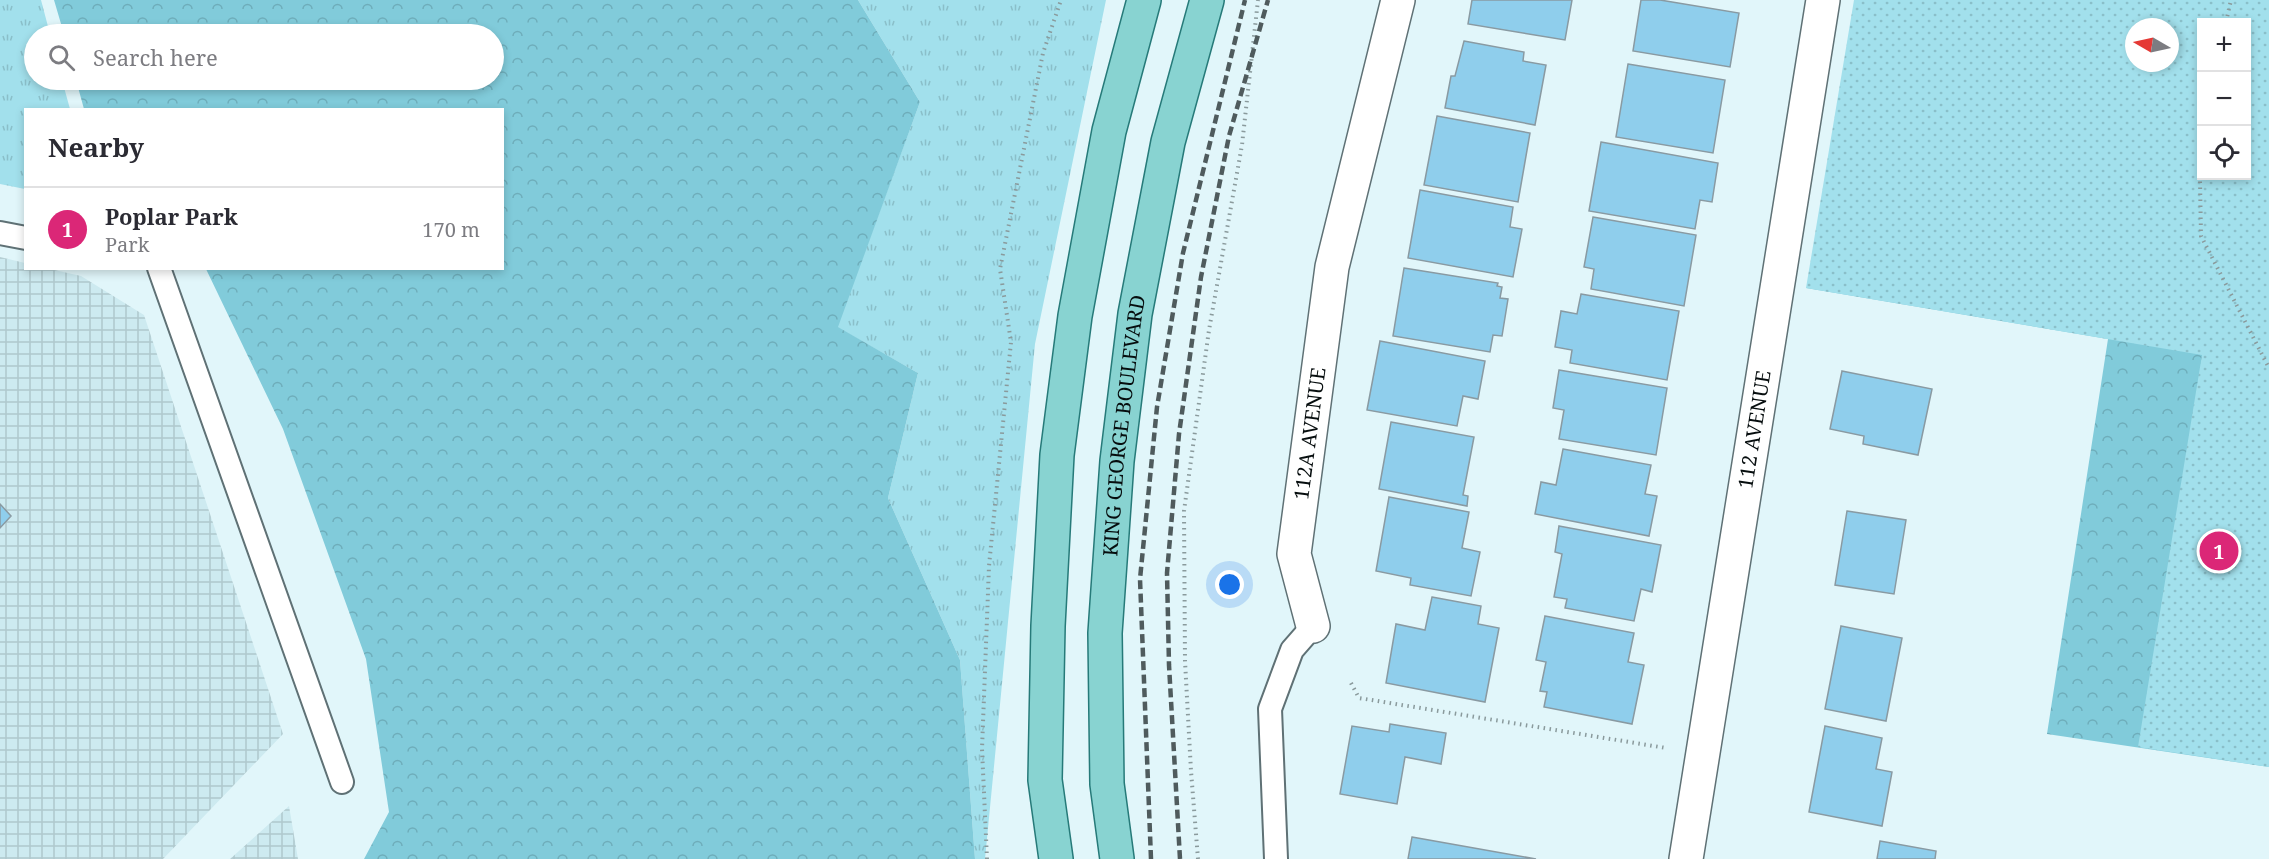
<!DOCTYPE html>
<html lang="en">
<head>
<meta charset="utf-8">
<style>
	body { margin:0; font-family:"Noto Serif",serif; background:#f7f7f7; color:#2b2b33 }
	.controls { position:absolute; right:18px; top:18px; display:grid; overflow:hidden; border-radius:0px; box-shadow:0 3px 9px #0003 }
	.controls button { width:54px; height:54px; display:grid; place-items:center; padding:0; border:0; border-bottom:2px solid #e1e1e2; background:#fff; color:#2b2b33; font:30px sans-serif }
	.compass { position:absolute; left:2125px; top:18px; width:54px; height:54px; border-radius:50%; background:#fff; box-shadow:0 3px 9px #0003; rotate:279deg }
	.you { position:absolute; left:1230px; top:585px; width:21px; height:21px; margin:-15px; border:4px solid #fff; border-radius:50%; background:#1a73e8; box-shadow:0 0 0 9px #1a73e833 }
	.badge { display:grid; place-items:center; width:39px; height:39px; border-radius:50%; background:#db2777; color:#fff; font-size:20px; font-weight:700 }
	.pin { position:absolute; translate:-50% -50%; border:3px solid #fff; box-shadow:0 2px 6px #0006 }
	.list { margin:0; padding:0; list-style:none }
	h2 { display:flex; justify-content:space-between; align-items:center; height:78px; margin:0; padding:0 24px; font-size:26px }
	h2 small { font-size:20px; font-weight:400; color:#7c7c81 }
	.list li { display:grid; grid-template-columns:39px 1fr auto; gap:18px; align-items:center; box-sizing:border-box; height:84px; padding:0 24px; border-top:2px solid #e1e1e2 }
	.list b { display:block; font-size:22px; white-space:nowrap }
	.list p { margin:0; font-size:20px; white-space:nowrap; color:#7c7c81 }
	.list em { font-size:20px; font-style:normal; color:#7c7c81 }
	.icon { flex:none; width:33px; height:33px; fill:none; stroke:currentColor; stroke-width:2; stroke-linecap:round; stroke-linejoin:round }
	.map { position:relative; flex:none; width:2269px; height:859px; overflow:hidden }
	.search { position:absolute; background:#fff; box-shadow:0 3px 9px #0003; left:24px; top:24px; width:480px; height:66px; display:flex; align-items:center; gap:15px; box-sizing:border-box; padding:0 21px; border-radius:33px; color:#7c7c81; font-size:22px }
	.panel { position:absolute; background:#fff; box-shadow:0 3px 9px #0003; left:24px; top:108px; width:480px; height:162px; border-radius:0px }
	.map>svg:first-child { display:block }
	.industrial { fill:url(#industrial-grid) }
	.grass { fill:url(#grass-tufts) }
	.forest { fill:url(#forest-crowns); fill-rule:evenodd }
	.park { fill:url(#park-dots); fill-rule:evenodd }
	.building { fill:#8fceec; stroke:#899aa2; stroke-width:1.5 }
	.lines { fill:none; stroke-linecap:round; stroke-linejoin:round }
	.lane-casing { stroke:#5f7175; stroke-width:26 }
	.street-casing { stroke:#5f7175; stroke-width:36 }
	.primary-casing { stroke:#267a79; stroke-width:36 }
	.path { stroke:#8a9a9c; stroke-width:4; stroke-dasharray:1.5 4.5; stroke-linecap:butt }
	.lane { stroke:#fff; stroke-width:22 }
	.street { stroke:#fff; stroke-width:33 }
	.primary { stroke:#88d3d1; stroke-width:33 }
	.rail { stroke:#4f5b5d; stroke-width:4.5; stroke-dasharray:9 4.5; stroke-linecap:butt }
	.labels { text-anchor:middle; stroke-width:4.5; stroke-linejoin:round; paint-order:stroke }
	.street-label { font-size:20px; fill:#060d0e; stroke:#e1f6fa }
</style>
</head>
<body>
<div class="map">
<svg width="2269" height="859" viewBox="0 0 2269 859">
	<defs>
		<pattern id="industrial-grid" width="8" height="8" patternUnits="userSpaceOnUse" patternTransform="scale(1.5)"><rect width="8" height="8" fill="#cdeaf0"/><path d="M0 4h8M4 0v8" fill="none" stroke="#afc8cd"/></pattern>
		<pattern id="grass-tufts" width="24" height="20" patternUnits="userSpaceOnUse" patternTransform="scale(1.5)"><rect width="24" height="20" fill="#a2e0ec"/><path d="M3 7l-1-3M5 7V3M7 7l1-3M15 17l-1-3M17 17v-4M19 17l1-3" fill="none" stroke="#8abfc9"/></pattern>
		<pattern id="forest-crowns" width="20" height="18" patternUnits="userSpaceOnUse" patternTransform="scale(1.5)"><rect width="20" height="18" fill="#81cbda"/><path d="M2 6a3 3 0 1 1 6 0M12 15a3 3 0 1 1 6 0" fill="none" stroke="#6eadba"/></pattern>
		<pattern id="park-dots" width="8" height="8" patternUnits="userSpaceOnUse" patternTransform="scale(1.5)"><rect width="8" height="8" fill="#a2e0ec"/><path d="M2 2h.1M6 6h.1" fill="none" stroke="#8abfc9" stroke-width="1.8" stroke-linecap="round"/></pattern>
	</defs>
	<rect width="100%" height="100%" fill="#e1f6fa"/>
	<!-- industrial -->
	<path class="industrial" d="M0,257L25,263L26,268L50,269L81,276L144,315L283,734L163,859H0Z
		M289,806L298,859H230Z"/>
	<!-- grass -->
	<path class="grass" d="M0,0H41L50,34H34V80H62L70,109L26,110L25,189L0,184Z
		M858,0H1106L1035,344L985,859H975L960,660L888,498L918,373L837,327L920,102Z"/>
	<!-- forest -->
	<path class="forest" d="M54,0H858L920,102L838,327L918,373L888,498L960,660L975,859H364L389,812L366,659L283,429L206,269L502,268V110L84,109L76,80H494V34H64Z
		M2269,0V767L2047,734L2108,339L1806,288L2036,33ZM2202,22H2246V176H2202ZM2134,27H2170V63H2134Z"/>
	<!-- park -->
	<path class="park" d="M1854,0H2269V767L2138,747L2202,355L1806,288ZM2202,22H2246V176H2202ZM2134,27H2170V63H2134Z"/>
	<!-- building -->
	<path class="building" d="M1472,0H1572L1565,40L1468,24Z
		M1641,0H1660L1739,13L1730,67L1633,51Z
		M1464,41L1524,52L1523,61L1546,65L1535,125L1445,108L1451,76H1455Z
		M1628,64L1725,80L1713,153L1616,137Z
		M1437,116L1530,133L1518,202L1424,185Z
		M1601,142L1718,163L1712,202L1700,200L1695,229L1589,211Z
		M1420,190L1513,207L1510,227L1522,229L1513,277L1408,258Z
		M1593,217L1696,235L1684,306L1591,289L1594,269L1584,267Z
		M1404,268L1498,283L1497,286L1502,287L1500,298L1508,299L1502,336L1493,335L1490,352L1393,336Z
		M1581,294L1679,311L1667,380L1570,363L1572,350L1555,347L1561,311L1577,314Z
		M1380,341L1485,361L1478,399L1463,396L1457,426L1367,410Z
		M1559,370L1667,388L1656,455L1559,439L1564,410L1553,408Z
		M1842,371L1932,389L1918,455L1863,444L1864,436L1830,429Z
		M1391,422L1474,437L1463,495L1468,496L1467,506L1379,489Z
		M1563,449L1651,465L1645,494L1657,496L1649,536L1535,514L1541,482L1556,485Z
		M1389,497L1469,512L1462,548L1480,552L1471,596L1410,585L1411,578L1376,571Z
		M0,504L11,516L0,528Z
		M1847,511L1906,520L1894,594L1835,585Z
		M1559,526L1661,545L1652,592L1641,589L1634,621L1565,608L1567,599L1554,597L1562,554L1555,552Z
		M1432,597L1481,606L1478,624L1499,628L1485,702L1386,683L1396,624L1425,630Z
		M1545,616L1634,633L1628,662L1644,665L1632,724L1544,707L1547,692L1540,691L1546,662L1536,660Z
		M1841,626L1902,638L1886,721L1825,709Z
		M1390,724L1446,733L1441,764L1405,757L1397,804L1340,794L1352,726L1389,732Z
		M1825,726L1882,738L1876,769L1892,772L1882,826L1809,812Z
		M1412,837L1536,859H1408Z
		M1880,841L1936,851L1935,859H1877Z"/>
	<g class="lines">
		<!-- lane casing -->
		<g class="lane-casing">
			<path id="lane" d="M0,233L26,238
				M159,268L342,782
				M1276,859L1270,709L1292,650L1313,626"/>
		</g>
		<!-- street casing -->
		<g class="street-casing">
			<g id="street">
				<path id="s1" d="M1313,626L1294,554L1332,267L1398,0"/>
				<path id="s2" d="M1686,859L1823,0"/>
			</g>
		</g>
		<!-- primary casing -->
		<g class="primary-casing">
			<g id="primary">
				<path d="M1056,859L1045,780L1048,626L1057,455L1075,316L1109,131L1144,0"/>
				<path id="s3" d="M1117,859L1107,784L1105,633L1117,461L1135,314L1168,142L1207,0"/>
			</g>
		</g>
		<!-- path -->
		<path class="path" d="M2226,22L2231,0
			M2202,116L2199,124L2201,236L2269,368
			M1351,683L1359,698L1666,748
			M987,859L982,749L989,566L1011,342L1000,269L1043,53L1061,0
			M1198,859L1191,771L1185,661L1184,511L1209,330L1242,145L1258,0"/>
		<!-- lane -->
		<use href="#lane" class="lane"/>
		<!-- street -->
		<use href="#street" class="street"/>
		<!-- primary -->
		<use href="#primary" class="primary"/>
		<!-- rail -->
		<path class="rail" d="M1151,859L1140,579L1157,407L1183,253L1245,0
			M1180,859L1169,665L1167,573L1179,434L1201,277L1229,136L1268,0"/>
	</g>
	<g class="labels">
		<!-- street labels -->
		<g class="street-label">
			<text dy="7" stroke="none"><textPath href="#s3" startOffset="435">KING GEORGE BOULEVARD</textPath></text>
			<text dy="7" stroke="none"><textPath href="#s2" startOffset="435">112 AVENUE</textPath></text>
			<text dy="7" stroke="none"><textPath href="#s1" startOffset="196">112A AVENUE</textPath></text>
		</g>
	</g>
</svg>
<div class="controls">
<button>+</button>
<button>−</button>
<button><svg class="icon" aria-label="locate" viewBox="0 0 24 24"><circle cx="12" cy="12" r="6"/><path d="M12 2v4M12 18v4M2 12h4M18 12h4"/></svg></button>
</div>
<svg class="compass" viewBox="-18 -18 36 36"><path d="M0-13l5 13h-10z" fill="#e53935"/><path d="M0 13l5-13h-10z" fill="#7c7c81"/></svg>
<div class="you"></div>
<div class="pin badge" style="left:2219px;top:551px">1</div>
<div class="search"><svg class="icon" aria-label="search" viewBox="0 0 24 24"><circle cx="10" cy="10" r="6"/><path d="M15 15l6 6"/></svg>Search here</div>
<section class="panel">
<h2>Nearby<small></small></h2>
<ul class="list">
<li><span class="badge">1</span><div><b>Poplar Park</b><p>Park</p></div><em>170 m</em></li>
</ul>
</section>
</div>
</body>
</html>
